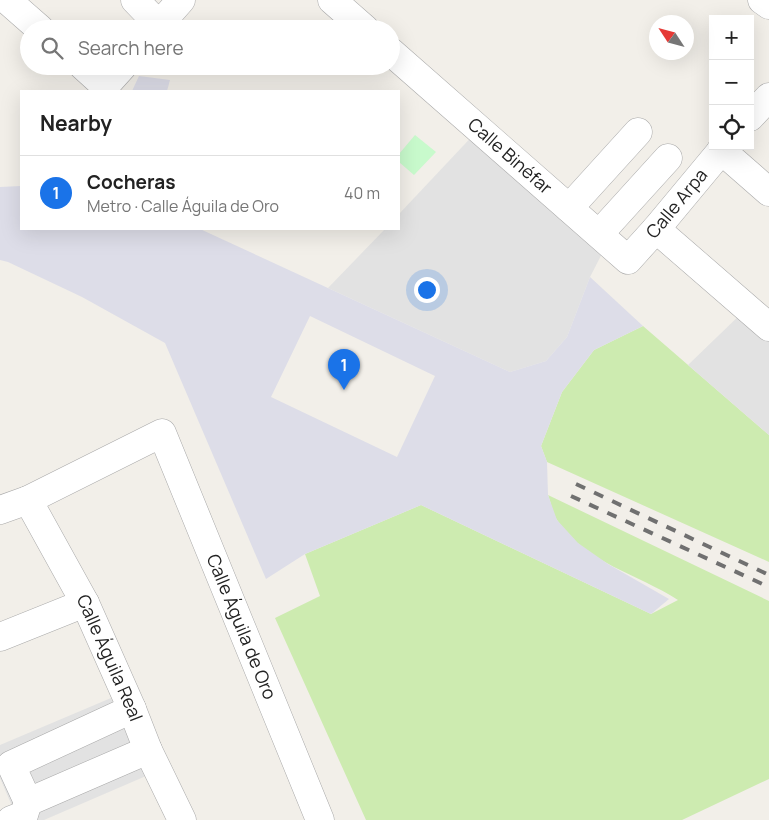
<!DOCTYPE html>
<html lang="en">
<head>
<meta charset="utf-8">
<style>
	body { margin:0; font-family:Manrope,sans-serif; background:#f6f6f6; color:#222 }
	.controls { position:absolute; right:15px; top:15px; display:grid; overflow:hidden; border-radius:0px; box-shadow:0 5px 20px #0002 }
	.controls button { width:45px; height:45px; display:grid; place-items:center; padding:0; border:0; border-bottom:1px solid #e0e0e0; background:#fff; color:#222; font:25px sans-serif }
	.compass { position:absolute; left:649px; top:15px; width:45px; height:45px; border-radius:50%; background:#fff; box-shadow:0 5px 20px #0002; rotate:306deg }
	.you { position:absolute; left:426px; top:289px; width:18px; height:18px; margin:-12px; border:4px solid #fff; border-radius:50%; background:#1a73e8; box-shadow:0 0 0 8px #1a73e833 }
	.badge { display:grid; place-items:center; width:32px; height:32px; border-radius:50%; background:#1a73e8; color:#fff; font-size:16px; font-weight:700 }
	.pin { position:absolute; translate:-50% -41px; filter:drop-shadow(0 1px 2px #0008) }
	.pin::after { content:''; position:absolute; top:26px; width:18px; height:15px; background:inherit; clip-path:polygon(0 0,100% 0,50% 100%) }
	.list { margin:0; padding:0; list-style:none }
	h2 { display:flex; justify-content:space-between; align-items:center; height:65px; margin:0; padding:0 20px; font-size:21px }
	h2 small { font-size:16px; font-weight:400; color:#767676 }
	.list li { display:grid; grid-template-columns:32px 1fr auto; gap:15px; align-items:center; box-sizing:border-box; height:75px; padding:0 20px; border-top:1px solid #e0e0e0 }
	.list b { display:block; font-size:19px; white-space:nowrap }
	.list p { margin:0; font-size:16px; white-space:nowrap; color:#767676 }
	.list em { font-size:16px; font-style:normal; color:#767676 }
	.icon { flex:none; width:28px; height:28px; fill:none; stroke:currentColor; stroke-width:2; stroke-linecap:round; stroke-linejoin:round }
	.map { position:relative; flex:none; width:769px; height:820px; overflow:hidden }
	.search { position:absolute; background:#fff; box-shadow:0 5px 20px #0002; left:20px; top:20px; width:380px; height:55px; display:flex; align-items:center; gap:12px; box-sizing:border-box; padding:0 18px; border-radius:28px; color:#767676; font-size:19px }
	.panel { position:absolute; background:#fff; box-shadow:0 5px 20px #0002; left:20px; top:90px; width:380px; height:140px; border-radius:0px }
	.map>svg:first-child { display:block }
	.grass { fill:#cdebb0 }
	.park { fill:#c8facc }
	.parking { fill:#e2e2e2 }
	.plaza { fill:#dddde8; fill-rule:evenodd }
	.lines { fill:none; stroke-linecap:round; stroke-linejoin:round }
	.minor-casing { stroke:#a9a9a9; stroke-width:29 }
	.minor { stroke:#fff; stroke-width:28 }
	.rail { stroke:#707070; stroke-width:4; stroke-dasharray:10 10; stroke-linecap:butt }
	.labels { text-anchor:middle; stroke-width:4; stroke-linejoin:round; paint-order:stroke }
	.street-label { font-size:18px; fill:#222; stroke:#fff }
</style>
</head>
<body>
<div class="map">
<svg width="769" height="820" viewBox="0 0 769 820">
	<rect width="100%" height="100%" fill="#f2efe9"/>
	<!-- grass -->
	<path class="grass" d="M643,326L769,435V562L547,462L541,446L562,392L594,350Z
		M548,495L769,601V779L682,820H366L275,618L320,596L305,554L421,505L651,614L678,600C638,574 585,563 557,520C553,514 551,503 548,495Z"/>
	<!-- park -->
	<path class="park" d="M415,135L436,152L414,175L399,162V154Z"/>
	<!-- parking -->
	<path class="parking" d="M479,129L608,242L590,277L567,337L546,361L510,372L328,288L385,229H399V214Z
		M747,308L769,327V435L688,365Z
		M111,698L146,776L44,820H18L0,778V745Z"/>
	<!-- plaza -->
	<path class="plaza" d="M139,76L170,80L167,91H132Z
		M21,186V229H200L510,372L546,361L567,337L590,277L643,326L594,350L562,392L541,446L547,462L548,495L557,520L578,543L608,564L669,599L651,614L421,505L305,554L266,579L165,343L82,297L8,262L0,260V187ZM310,316L435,376L397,457L271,397Z"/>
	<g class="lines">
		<!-- minor casing -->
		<g class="minor-casing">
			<g id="minor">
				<path d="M7,0L40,29"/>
				<path d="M135,0L159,25L181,0"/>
				<path d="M332,0L365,29"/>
				<path d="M762,0L769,5"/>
				<path id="s1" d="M391,52L628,260L656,229L725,146"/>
				<path d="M83,66L105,86L123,66"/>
				<path d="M750,117L769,97"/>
				<path d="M721,150L769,192"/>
				<path d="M569,208L638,132"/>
				<path d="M656,229L769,327"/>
				<path d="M599,234L668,158"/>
				<path id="s2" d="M28,500L85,603L132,709L148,750L182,820"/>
				<path id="s3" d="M0,510L28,500L162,433L320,820"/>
				<path d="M0,637L85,603"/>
				<path d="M132,709L11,765L28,802L148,750"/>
				<path d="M11,820L24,815L28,802"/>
			</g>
		</g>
		<!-- minor -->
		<use href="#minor" class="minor"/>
		<!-- rail -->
		<path class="rail" d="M576,484L769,575
			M571,496L769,587"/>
	</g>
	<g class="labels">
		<!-- street labels -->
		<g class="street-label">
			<text dy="6" stroke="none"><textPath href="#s1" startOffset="158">Calle Binéfar</textPath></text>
			<text dy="6" stroke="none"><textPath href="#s1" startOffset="390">Calle Arpa</textPath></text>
			<text dy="6" stroke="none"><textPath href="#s3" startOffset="389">Calle Águila de Oro</textPath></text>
			<text dy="6" stroke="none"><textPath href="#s2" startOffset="178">Calle Águila Real</textPath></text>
		</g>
	</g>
</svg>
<div class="controls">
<button>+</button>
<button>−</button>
<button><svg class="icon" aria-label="locate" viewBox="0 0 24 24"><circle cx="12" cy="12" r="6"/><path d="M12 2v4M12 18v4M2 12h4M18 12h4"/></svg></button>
</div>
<svg class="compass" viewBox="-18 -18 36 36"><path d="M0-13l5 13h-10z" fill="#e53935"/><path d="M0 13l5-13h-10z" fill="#767676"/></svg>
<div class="you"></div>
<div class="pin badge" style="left:344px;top:390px">1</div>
<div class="search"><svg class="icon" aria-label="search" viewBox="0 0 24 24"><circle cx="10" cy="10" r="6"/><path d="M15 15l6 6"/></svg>Search here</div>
<section class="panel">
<h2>Nearby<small></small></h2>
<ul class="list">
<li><span class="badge">1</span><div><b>Cocheras</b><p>Metro · Calle Águila de Oro</p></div><em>40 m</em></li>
</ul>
</section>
</div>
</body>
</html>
